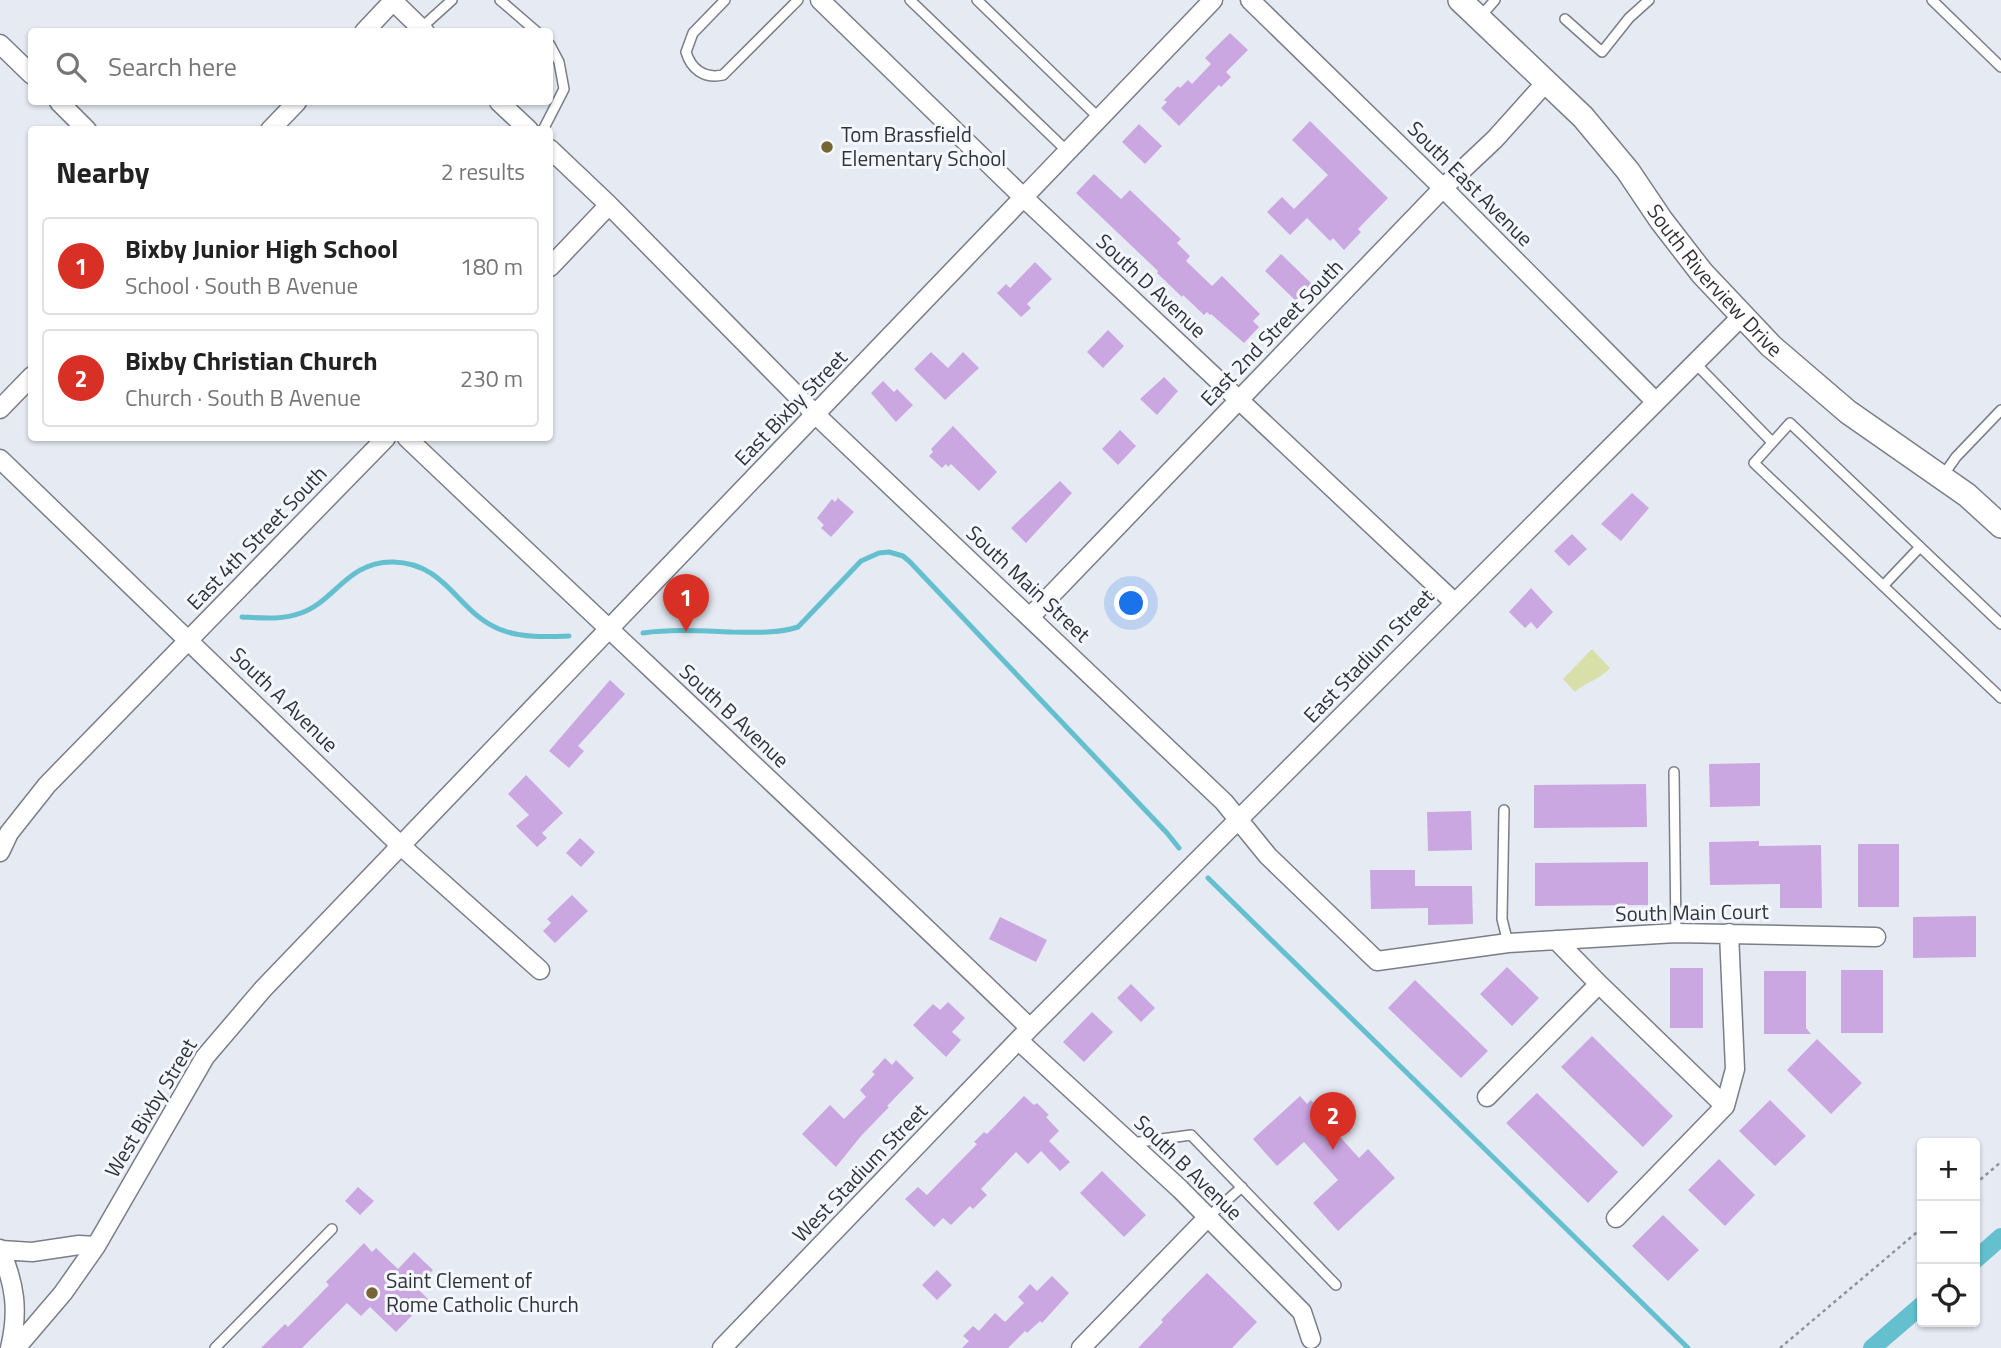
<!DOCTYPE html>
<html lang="en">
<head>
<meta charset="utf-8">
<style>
	body { margin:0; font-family:"Titillium Web",sans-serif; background:#f6f6f6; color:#222 }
	.controls { position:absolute; right:21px; bottom:21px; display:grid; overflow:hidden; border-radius:7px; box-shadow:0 2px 5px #0004 }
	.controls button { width:63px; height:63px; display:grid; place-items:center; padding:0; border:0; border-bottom:2px solid #e0e0e0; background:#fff; color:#222; font:35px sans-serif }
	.you { position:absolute; left:1132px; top:604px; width:24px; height:24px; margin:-18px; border:5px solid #fff; border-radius:50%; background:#1a73e8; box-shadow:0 0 0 10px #1a73e833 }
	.badge { display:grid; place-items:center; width:46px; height:46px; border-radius:50%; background:#d93025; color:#fff; font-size:23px; font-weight:700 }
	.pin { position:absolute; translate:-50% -58px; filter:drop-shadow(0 2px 4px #0008) }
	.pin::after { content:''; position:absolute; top:37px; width:24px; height:21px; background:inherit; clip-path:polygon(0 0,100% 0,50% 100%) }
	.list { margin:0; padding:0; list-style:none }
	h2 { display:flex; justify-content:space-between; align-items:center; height:91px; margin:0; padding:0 28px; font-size:30px }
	h2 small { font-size:23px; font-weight:400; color:#767676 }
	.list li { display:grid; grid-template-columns:46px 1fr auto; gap:21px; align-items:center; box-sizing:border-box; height:98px; margin:0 14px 14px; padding:0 14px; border:2px solid #e0e0e0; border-radius:7px }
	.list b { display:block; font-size:26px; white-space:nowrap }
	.list p { margin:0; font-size:23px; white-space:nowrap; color:#767676 }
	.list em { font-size:23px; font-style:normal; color:#767676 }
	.icon { flex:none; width:38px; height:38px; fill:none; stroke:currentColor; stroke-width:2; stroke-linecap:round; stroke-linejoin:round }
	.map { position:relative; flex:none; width:2001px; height:1348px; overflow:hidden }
	.search { position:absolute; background:#fff; box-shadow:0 2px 5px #0004; left:28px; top:28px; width:525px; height:77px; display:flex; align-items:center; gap:18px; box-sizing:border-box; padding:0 24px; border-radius:7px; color:#767676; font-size:26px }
	.panel { position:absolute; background:#fff; box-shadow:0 2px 5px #0004; left:28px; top:126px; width:525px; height:315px; border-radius:7px }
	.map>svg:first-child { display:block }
	.green { fill:#d8dfa9 }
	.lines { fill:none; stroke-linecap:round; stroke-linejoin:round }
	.stream { stroke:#64bfcf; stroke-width:5 }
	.canal { stroke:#64bfcf; stroke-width:18 }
	.building { fill:#cba7e1 }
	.lane-casing { stroke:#7a7e86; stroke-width:12 }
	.street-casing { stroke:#7a7e86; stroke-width:21 }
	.secondary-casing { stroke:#7a7e86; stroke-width:26 }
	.path { stroke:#91939a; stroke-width:2.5; stroke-dasharray:3.5 3.5; stroke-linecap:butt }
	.lane { stroke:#fff; stroke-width:9 }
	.street { stroke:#fff; stroke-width:18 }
	.secondary { stroke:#fff; stroke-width:23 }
	.poi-dot { fill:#776534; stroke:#f4f7fe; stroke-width:2.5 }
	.labels { text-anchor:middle; stroke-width:6; stroke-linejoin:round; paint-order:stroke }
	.poi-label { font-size:21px; fill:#323337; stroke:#f4f7fe; text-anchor:start }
	.street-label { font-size:21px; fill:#323337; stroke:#f4f7fe }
</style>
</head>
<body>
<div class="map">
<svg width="2001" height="1348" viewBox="0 0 2001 1348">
	<rect width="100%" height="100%" fill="#e6eaf3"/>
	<!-- green -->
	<path class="green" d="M1592,649L1610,668C1599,680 1587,681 1575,692L1563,679Z"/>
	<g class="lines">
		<!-- stream -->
		<path class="stream" d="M242,617C262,618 282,620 301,613C334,602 348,561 393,562C447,563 457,612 499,629C520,638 547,637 569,636
			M643,633C673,629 702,631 732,632C754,632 776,634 798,627L861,561L879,553L889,552L903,556L910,562L1167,833L1179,848
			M1208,878L1688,1348"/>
		<!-- canal -->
		<path class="canal" d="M1975,1260L2001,1237
			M1872,1348L1922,1305"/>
	</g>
	<!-- building -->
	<path class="building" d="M1230,33L1248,50L1226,72L1231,77L1221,87L1219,85L1179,126L1161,108L1167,102L1164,100L1178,86L1180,88L1188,80L1192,84L1211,64L1205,58Z
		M1310,121L1388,198L1358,229L1361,232L1344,250L1333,238L1330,241L1307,218L1290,235L1267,212L1282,197L1294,209L1328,175L1292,140Z
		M1139,124L1162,146L1145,164L1122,142Z
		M1094,174L1121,199L1130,190L1181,239L1177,243L1190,256L1186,261L1212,286L1222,276L1260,314L1253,321L1259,327L1244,343L1211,314L1210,315L1207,312L1204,315L1183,295L1182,297L1157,273L1158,271L1076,193Z
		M1281,254L1312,284L1296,301L1265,271Z
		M1035,262L1052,279L1027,304L1031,308L1021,317L997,293L1006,284L1010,288Z
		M1108,330L1124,346L1103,368L1087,352Z
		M931,352L948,368L963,352L979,368L945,400L914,369Z
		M1164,377L1178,391L1157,415L1140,399Z
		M883,381L894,392L897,389L913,405L896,422L871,393Z
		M953,426L997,472L979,491L951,464L948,467L946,464L942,468L929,456L933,452L931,449Z
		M1120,430L1136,446L1118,465L1102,449Z
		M1060,481L1072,493L1026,543L1011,528Z
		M1632,493L1649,508L1621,541L1601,524Z
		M838,498L854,512L831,537L821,528L824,525L817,518L832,499L835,502Z
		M1572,534L1587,549L1569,566L1554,551Z
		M1531,588L1553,612L1537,629L1531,622L1525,628L1509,612Z
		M610,680L625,694L578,746L584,751L569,768L549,751Z
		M1760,763V806L1710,807L1709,764Z
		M526,775L563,813L542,833L547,838L537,847L516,826L529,815L508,794Z
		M1646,784L1647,827L1534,828V785Z
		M1471,811L1472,850L1428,851L1427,812Z
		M580,838L595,852L581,867L566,853Z
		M1759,841V846L1821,845L1822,908H1780V884L1710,885L1709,842Z
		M1858,844H1899V907H1858Z
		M1648,862V905L1535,906V863Z
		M1370,870H1415V886H1472L1473,924L1428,925V908L1371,909Z
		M572,895L588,911L555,943L543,931L551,923L547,919Z
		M1976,916V957L1913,958V917Z
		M1000,917L1047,940L1036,962L989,939Z
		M1507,967L1539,998L1512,1026L1480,994Z
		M1670,968H1703V1028H1670Z
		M1841,970H1883V1033H1841Z
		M1764,971H1806V1028L1811,1034H1764Z
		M1415,980L1488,1051L1461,1078L1388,1008Z
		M1131,984L1155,1008L1141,1022L1117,998Z
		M948,1002L965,1018L952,1032L961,1040L946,1057L913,1025L933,1004L940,1010Z
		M1092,1012L1113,1032L1084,1062L1063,1042Z
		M1592,1036L1673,1116L1643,1147L1561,1067Z
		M1817,1039L1862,1083L1831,1114L1787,1070Z
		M885,1058L892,1065L896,1060L914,1078L887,1106L889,1107L861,1136L836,1167L802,1134L830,1105L844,1119L866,1097L860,1090L875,1074L872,1072Z
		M1537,1093L1618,1172L1588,1203L1506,1123Z
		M1024,1096L1034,1105L1037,1103L1049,1115L1046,1117L1059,1131L1049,1141L1070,1162L1060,1171L1041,1151L1028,1164L1016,1152L981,1189L987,1195L973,1209L970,1206L951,1225L943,1218L934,1227L905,1199L918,1187L927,1195L977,1144L974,1142L984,1132L987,1134Z
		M1300,1096L1307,1104L1311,1100L1326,1117L1324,1119L1359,1158L1368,1149L1395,1178L1338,1231L1313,1203L1338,1180L1304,1142L1277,1166L1253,1139Z
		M1770,1100L1806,1136L1775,1166L1739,1131Z
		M1719,1159L1755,1195L1725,1226L1688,1190Z
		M1102,1171L1146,1215L1124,1237L1080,1193Z
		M358,1187L374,1201L360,1215L345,1201Z
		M1663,1215L1699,1250L1668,1281L1632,1246Z
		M364,1243L372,1252L376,1248L398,1269L414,1252L433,1270L416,1287L428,1299L396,1332L370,1307L361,1316L347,1303L302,1348H261L285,1324L288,1327L329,1285L326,1282Z
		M937,1270L952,1285L937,1300L922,1285Z
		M1207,1273L1257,1322L1232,1348H1138L1163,1322L1161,1320Z
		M1052,1276L1069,1293L1042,1323L1040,1321L1027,1333L1025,1331L1008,1348H962L969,1341L963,1336L973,1326L979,1331L995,1313L1005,1322L1024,1303L1018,1297L1030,1284L1037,1291Z"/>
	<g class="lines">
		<!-- lane casing -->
		<g class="lane-casing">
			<path id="lane" d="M500,0L537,32
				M725,0L693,33L686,52C691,69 704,79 723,75L798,0
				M910,0L1067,151
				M977,0L1100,119
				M1932,0L2001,67
				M1480,17L1495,0
				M1565,19L1602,52L1629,18L1649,0
				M421,28L452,0
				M543,130L564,89L559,62L550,45
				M1695,363L1772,442
				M1942,477L1956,457L2001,410
				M1883,586L1920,547
				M2001,624L1790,423L1754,463L2001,698
				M1674,772L1676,933
				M1504,810L1502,919L1508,943
				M1132,1143L1191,1135L1336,1285
				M1207,1218L1242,1187
				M215,1348L332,1229"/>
		</g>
		<!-- street casing -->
		<g class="street-casing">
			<path id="street" d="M392,0L425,32
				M820,0L1023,197L1454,602
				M1250,0L1443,188L1656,402
				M364,32L394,0
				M0,44L32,75
				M59,102L87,130
				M499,102L529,130
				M270,130L297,102
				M550,149L609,205L816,415L1224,802L1268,856L1377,961L1508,943L1676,933L1876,937
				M550,267L609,205
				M0,409L32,376
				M407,438C614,635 824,829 1030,1028
				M0,459L400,845L540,970
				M1030,617L1443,188L1495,139L1547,81
				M0,852L9,833L47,785L386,438
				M1599,984L1725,1106L1616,1218
				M1019,1041L1180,1189L1302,1312L1311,1339
				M1487,1097L1599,984L1556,940
				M1725,1106L1735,1069L1729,933
				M0,1249C15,1284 19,1311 10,1348
				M1,1250L32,1252L79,1245L96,1246
				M16,1348L63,1293L96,1246L205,1057L263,989L1213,0
				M722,1348L1030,1028L1741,317
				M1081,1348L1207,1218"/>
		</g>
		<!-- secondary casing -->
		<g class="secondary-casing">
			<g id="secondary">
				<path id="s1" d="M1460,0L1583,117L1628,171L1661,220L1702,273L1771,346L1848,412L1967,495L2001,526"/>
			</g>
		</g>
		<!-- path -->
		<path class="path" d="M1975,1184L2001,1162
			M1780,1348L1922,1228"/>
		<!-- lane -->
		<use href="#lane" class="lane"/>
		<!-- street -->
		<use href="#street" class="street"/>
		<!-- secondary -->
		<use href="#secondary" class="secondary"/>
	</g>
	<!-- markers -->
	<g class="poi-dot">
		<circle cx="827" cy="147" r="7"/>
		<circle cx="372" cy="1293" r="7"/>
	</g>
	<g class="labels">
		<!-- poi labels -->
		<g class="poi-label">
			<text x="841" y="142">Tom Brassfield<tspan x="841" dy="24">Elementary School</tspan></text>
			<text x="386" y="1288">Saint Clement of<tspan x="386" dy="24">Rome Catholic Church</tspan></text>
		</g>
		<!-- street labels -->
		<g class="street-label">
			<text transform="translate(1470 184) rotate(45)" y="7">South East Avenue</text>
			<text dy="7" stroke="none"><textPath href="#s1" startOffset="380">South Riverview Drive</textPath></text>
			<text transform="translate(1151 286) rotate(43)" y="7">South D Avenue</text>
			<text transform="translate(1272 333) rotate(-46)" y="7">East 2nd Street South</text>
			<text transform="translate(791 408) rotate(-46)" y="7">East Bixby Street</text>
			<text transform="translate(257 538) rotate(-46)" y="7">East 4th Street South</text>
			<text transform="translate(1028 584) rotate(43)" y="7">South Main Street</text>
			<text transform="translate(1369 656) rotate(-46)" y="7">East Stadium Street</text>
			<text transform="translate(284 700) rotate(44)" y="7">South A Avenue</text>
			<text transform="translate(734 716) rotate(43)" y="7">South B Avenue</text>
			<text transform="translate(1692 913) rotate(-1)" y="7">South Main Court</text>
			<text transform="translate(151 1108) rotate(-59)" y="7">West Bixby Street</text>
			<text transform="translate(1188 1168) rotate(44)" y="7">South B Avenue</text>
			<text transform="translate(860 1173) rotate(-46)" y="7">West Stadium Street</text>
		</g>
	</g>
</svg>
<div class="controls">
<button>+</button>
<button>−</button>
<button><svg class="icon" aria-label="locate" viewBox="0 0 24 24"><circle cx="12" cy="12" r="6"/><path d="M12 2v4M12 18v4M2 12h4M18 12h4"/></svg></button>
</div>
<div class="you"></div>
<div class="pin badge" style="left:686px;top:632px">1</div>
<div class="pin badge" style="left:1333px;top:1150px">2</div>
<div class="search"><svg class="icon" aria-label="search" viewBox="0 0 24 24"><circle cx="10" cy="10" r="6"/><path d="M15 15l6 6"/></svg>Search here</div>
<section class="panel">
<h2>Nearby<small>2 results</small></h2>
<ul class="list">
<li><span class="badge">1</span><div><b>Bixby Junior High School</b><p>School · South B Avenue</p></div><em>180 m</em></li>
<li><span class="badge">2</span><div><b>Bixby Christian Church</b><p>Church · South B Avenue</p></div><em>230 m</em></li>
</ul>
</section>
</div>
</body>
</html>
